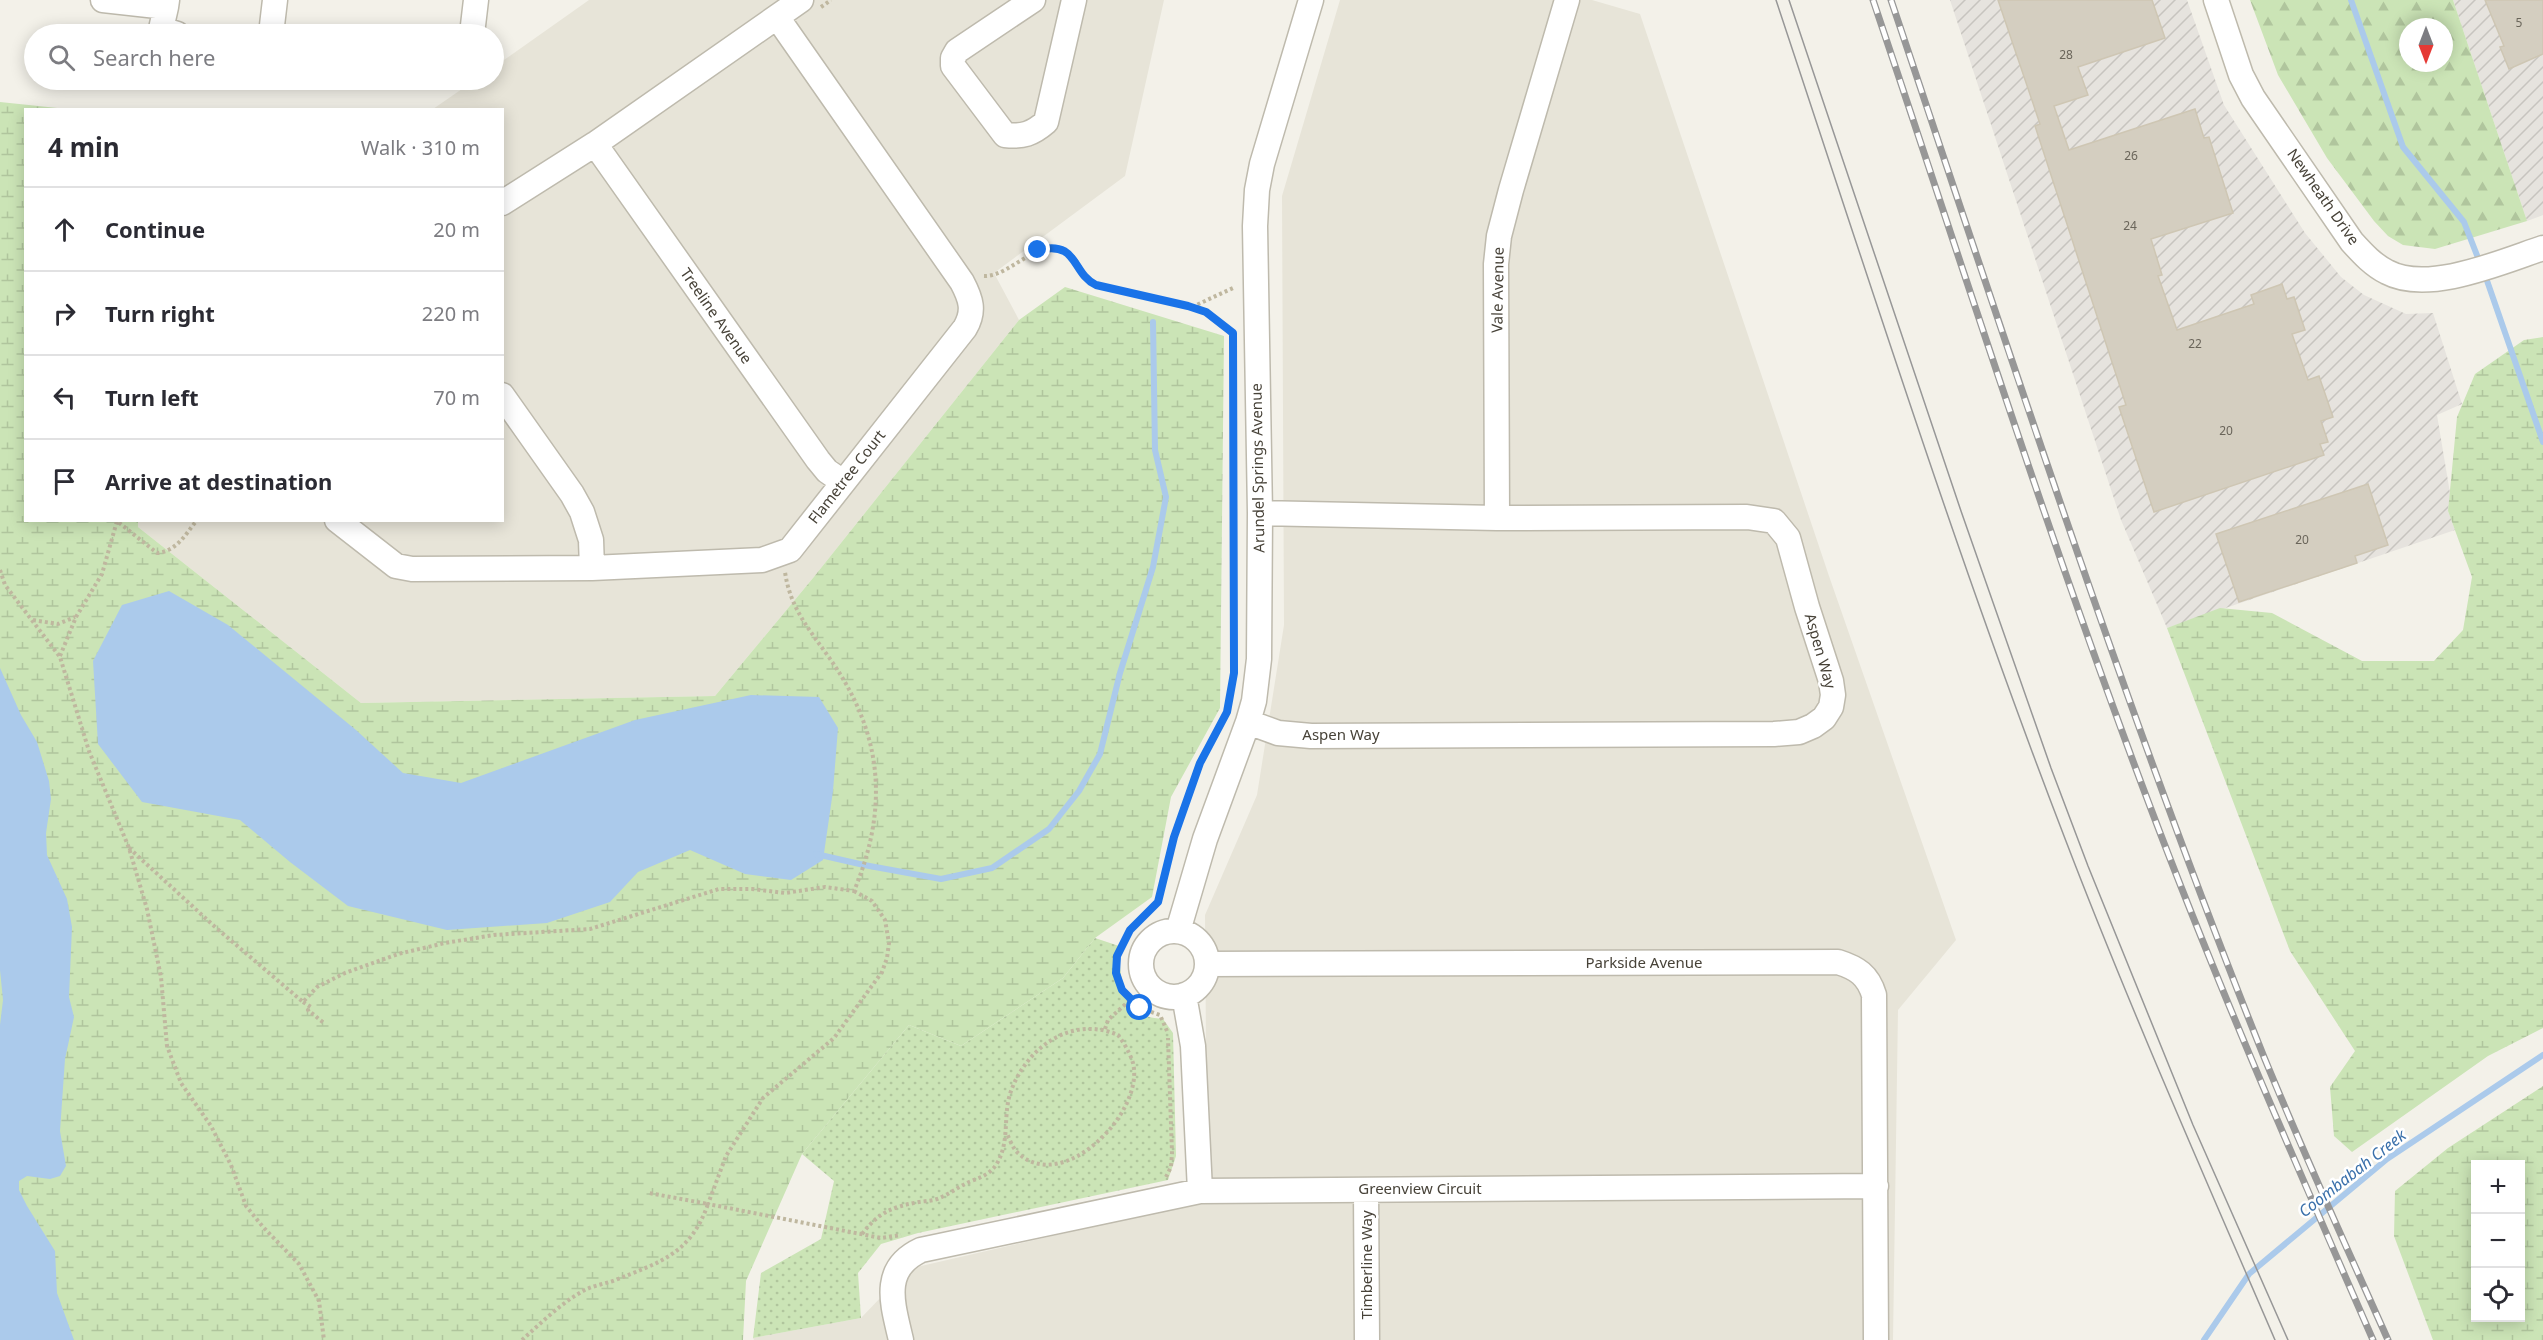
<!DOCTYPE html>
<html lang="en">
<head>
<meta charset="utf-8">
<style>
	body { margin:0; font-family:"Noto Sans",sans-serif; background:#f7f7f7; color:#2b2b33 }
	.controls { position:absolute; right:18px; bottom:18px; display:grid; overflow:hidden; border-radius:0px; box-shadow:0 3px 15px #0003 }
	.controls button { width:54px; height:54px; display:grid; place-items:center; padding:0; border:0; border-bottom:2px solid #e1e1e2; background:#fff; color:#2b2b33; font:30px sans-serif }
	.compass { position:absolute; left:2399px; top:18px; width:54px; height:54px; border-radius:50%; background:#fff; box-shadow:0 3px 15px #0003; rotate:180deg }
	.stop { position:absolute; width:18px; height:18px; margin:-14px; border:4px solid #1a73e8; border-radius:50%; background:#fff }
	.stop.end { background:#1a73e8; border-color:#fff; box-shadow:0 2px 6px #0008 }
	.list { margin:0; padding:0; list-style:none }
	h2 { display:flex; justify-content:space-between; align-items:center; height:78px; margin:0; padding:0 24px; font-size:26px }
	h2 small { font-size:20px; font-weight:400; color:#7c7c81 }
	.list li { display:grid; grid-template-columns:39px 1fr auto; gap:18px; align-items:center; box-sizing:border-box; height:84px; padding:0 24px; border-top:2px solid #e1e1e2 }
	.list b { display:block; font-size:22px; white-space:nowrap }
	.list em { font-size:20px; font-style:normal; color:#7c7c81 }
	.icon { flex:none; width:33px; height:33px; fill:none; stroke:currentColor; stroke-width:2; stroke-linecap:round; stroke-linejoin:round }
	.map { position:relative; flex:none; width:2543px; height:1340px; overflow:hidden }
	.search { position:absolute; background:#fff; box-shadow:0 3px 15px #0003; left:24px; top:24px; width:480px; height:66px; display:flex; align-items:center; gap:15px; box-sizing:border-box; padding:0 21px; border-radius:33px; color:#7c7c81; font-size:22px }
	.panel { position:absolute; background:#fff; box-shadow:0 3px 15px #0003; left:24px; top:108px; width:480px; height:414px; border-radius:0px }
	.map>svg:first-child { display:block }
	.residential { fill:#e7e4d8 }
	.industrial { fill:url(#industrial-furrows) }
	.forest { fill:url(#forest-firs); fill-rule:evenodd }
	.wetland { fill:url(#wetland-marsh); fill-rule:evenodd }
	.park { fill:url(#park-dots) }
	.water { fill:#abcaeb }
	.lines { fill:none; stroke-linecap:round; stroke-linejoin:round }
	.stream { stroke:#abcaeb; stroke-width:6 }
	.building { fill:#d4cec0; stroke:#cec6b3; stroke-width:1.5 }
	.minor-casing { stroke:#bebaad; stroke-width:27 }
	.path { stroke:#bfb79f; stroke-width:4; stroke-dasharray:3 3; stroke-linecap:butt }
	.minor { stroke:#fff; stroke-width:24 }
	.tram { stroke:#979797; stroke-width:1.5 }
	.rail-casing { stroke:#979797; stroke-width:7 }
	.rail { stroke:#fff; stroke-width:4.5; stroke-dasharray:14; stroke-linecap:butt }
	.route { stroke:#1a73e8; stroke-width:8 }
	.labels { text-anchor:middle; stroke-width:5; stroke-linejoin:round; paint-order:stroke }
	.number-label { font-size:12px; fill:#6a655a }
	.street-label { font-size:15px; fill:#474238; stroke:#fff }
	.water-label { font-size:16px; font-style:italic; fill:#3a70aa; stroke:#fff }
</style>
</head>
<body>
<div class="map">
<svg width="2543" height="1340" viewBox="0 0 2543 1340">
	<defs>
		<pattern id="industrial-furrows" width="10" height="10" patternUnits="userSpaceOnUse" patternTransform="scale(1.5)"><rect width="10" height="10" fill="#e6e3de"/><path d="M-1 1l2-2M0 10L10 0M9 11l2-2" fill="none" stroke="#c7c4bf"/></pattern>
		<pattern id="forest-firs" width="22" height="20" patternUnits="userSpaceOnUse" patternTransform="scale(1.5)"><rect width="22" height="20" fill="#cbe4b6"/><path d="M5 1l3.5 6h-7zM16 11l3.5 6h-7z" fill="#b0c59d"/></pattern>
		<pattern id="wetland-marsh" width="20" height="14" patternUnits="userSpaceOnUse" patternTransform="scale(1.5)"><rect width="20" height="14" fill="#cbe4b6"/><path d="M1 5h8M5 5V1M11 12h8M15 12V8" fill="none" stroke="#b0c59d"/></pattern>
		<pattern id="park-dots" width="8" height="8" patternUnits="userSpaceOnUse" patternTransform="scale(1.5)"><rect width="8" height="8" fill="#cbe4b6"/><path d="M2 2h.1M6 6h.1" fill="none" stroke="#b0c59d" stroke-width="1.8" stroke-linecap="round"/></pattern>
	</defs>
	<rect width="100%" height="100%" fill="#f3f1e9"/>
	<!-- residential -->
	<path class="residential" d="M589,0H1164L1125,176L994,273L1019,320L813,578L715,696L361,703L138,527V521L502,520V110L433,109L475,80H494V67Z
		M1340,0H1592L1640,14L1829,576L1956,940L1898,1010L1893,1340H754L753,1338L861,1318L908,1269L1188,1205L1207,1177L1205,915L1257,795L1284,625L1282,196Z"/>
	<!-- industrial -->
	<path class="industrial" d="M1950,0H2187L2224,105L2305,233L2341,277L2364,295L2406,314L2433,313L2462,404L2437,415L2450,493L2448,511L2455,530L2167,628L2121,520Z
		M2453,0H2543V215L2527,221Z"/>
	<!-- forest -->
	<path class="forest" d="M2250,0H2453L2527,221L2435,249L2403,245L2388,236L2374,221L2327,158L2278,75ZM2408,27H2444V63H2408Z"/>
	<!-- wetland -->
	<path class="wetland" d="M0,102L67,109L26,110V520L138,521V527L361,703L715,696L813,578L1019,320L1065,287L1224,336L1220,708L1171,797L1152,897L1095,938L1063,978L961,1046L909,1025L802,1154L746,1281L743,1340H0Z
		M2543,337V1028L2488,1056L2352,1152L2334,1136L2330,1087L2355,1051L2290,951L2167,628L2220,608L2272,613L2362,661H2434L2463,630L2472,577L2448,511L2457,417L2475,374L2524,340Z
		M2543,1086V1340H2433L2394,1236L2395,1191L2448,1148ZM2476,1164H2520V1318H2476Z"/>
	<!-- park -->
	<path class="park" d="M1095,938L1119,946C1120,969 1120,1001 1144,1015C1149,1018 1157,1018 1163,1019L1173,1033L1176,1156L1168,1180L918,1233L881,1244L858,1273L861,1318L753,1338L761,1273L821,1239L834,1181L802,1154L909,1025L961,1046L1063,978Z"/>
	<!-- water -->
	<path class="water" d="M169,591L228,625L356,730L403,773L461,783L635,720L751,695L819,697L838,728L833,791L823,860L791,880L745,874L690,850L638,872L610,902L547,923L447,930L348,906L290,862L240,820L142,802L98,744L93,661L122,605Z
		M0,668L21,715L37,742L49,781L51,799L46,833L47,855L67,899L72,927L69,997L74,1017L65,1059L60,1131L66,1166L60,1176L50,1179L27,1176L19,1181V1190L27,1206L55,1251L57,1293L74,1340H0V1025L3,1000L0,970Z"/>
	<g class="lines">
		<!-- stream -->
		<path class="stream" d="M2351,0L2403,147L2464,222L2480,263
			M2484,272L2543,442
			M816,854L864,865L941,879L992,868L1049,829L1079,791L1100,754L1120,673L1153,567L1166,497L1155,450L1153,322
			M2204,1340L2249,1274L2387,1159L2543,1055"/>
	</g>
	<!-- building -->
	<path class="building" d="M1998,0H2152L2165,38L2078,67L2088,95L2054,106L2069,150L2195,109L2204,138L2209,137L2233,213L2151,239L2162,275L2158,276L2177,330L2254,304L2251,295L2282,284L2287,299L2294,297L2305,330L2292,334L2308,380L2319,376L2333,417L2321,421L2328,442L2320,444L2324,455L2154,512L2119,407L2126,405L2035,126L2040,124Z
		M2485,0H2543V54L2509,69L2500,47L2504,46Z
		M2368,484L2388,545L2355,556L2357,563L2239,602L2216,534Z"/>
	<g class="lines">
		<!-- minor casing -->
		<g class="minor-casing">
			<path id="minor" d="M103,0L166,7L167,0
				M1033,0L957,51L953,58V66L1005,135C1023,137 1032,134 1046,122L1074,0
				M2216,0L2241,75L2253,98L2352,242C2363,254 2373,265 2387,272C2428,294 2501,262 2543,248
				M166,7L161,29L177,34
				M271,34L275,0
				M472,34L476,0
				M595,144L818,460L827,471L843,482
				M502,203L595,144L801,0
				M502,395L572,494L582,512L591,540L592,568
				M1497,518L1496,264L1499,236L1511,190L1567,0
				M337,520L396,566L412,569L592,568L762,560L790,550L965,328C975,311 971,299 962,282L777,17
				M1248,722L1278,733L1311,736L1774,734L1799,732L1813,726L1824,718L1831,707L1833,695L1831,681L1807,607L1788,538L1774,521L1747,517L1497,518L1260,513
				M1178,931L1205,839L1248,722L1254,701L1259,659L1260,513L1255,226L1257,190L1262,164L1311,0
				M1141 964a33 33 0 1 1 66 0a33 33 0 1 1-66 0Z
				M1207,964L1838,962C1857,968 1868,975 1874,995L1876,1340
				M1184,995L1193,1046L1200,1191
				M1366,1190L1367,1340
				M901,1340C893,1305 880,1269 921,1250L1200,1191L1876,1186"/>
		</g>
		<!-- path -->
		<path class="path" d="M821,7L831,0
			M984,276C1013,277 1043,228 1074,258C1080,265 1083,275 1089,282L1192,307L1206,312L1233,333
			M1192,307L1233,288
			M1234,362V670
			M0,570L5,585L60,657L89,751L129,848L147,909L161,977L167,1046L181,1083L211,1126L231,1165L246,1206L263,1227L299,1264L319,1301L324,1340
			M33,620L58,624L75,617
			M60,656L76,617L102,574L117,521L157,553C177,551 185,535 197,520
			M1227,708L1233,680
			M129,848L214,926L303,1002L317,987L345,973L398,954L445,943L494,935L590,929L719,889H752L785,893L825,887L854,891C890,805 882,731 828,656C808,628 790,607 785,572
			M854,891L872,901L885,920L889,943L887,958L882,972L834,1038L763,1098L726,1156L708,1204L881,1238L901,1235
			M303,1002L311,1007L308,1010L325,1024
			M1105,1029L1108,1020L1131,999
			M1167,1031L1160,1015L1140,1008L1122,990L1116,973L1117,956L1130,930L1158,902L1174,837L1200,763L1223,721
			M1166,1177L1171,1167L1172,1153L1168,1038
			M862,1234C879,1212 892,1207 919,1202C925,1201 931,1201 937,1199C948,1195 958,1187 969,1182C979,1178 989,1175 996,1165C1011,1141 1002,1116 1011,1091C1027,1047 1072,1015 1118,1035C1124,1043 1130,1053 1133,1063C1145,1112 1064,1194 1019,1154C1013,1149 1010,1140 1007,1134
			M522,1340C541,1323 560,1304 583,1291C592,1286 603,1284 613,1281C660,1262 690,1255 708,1204L649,1193"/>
		<!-- minor -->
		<use href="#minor" class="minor"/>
		<!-- tram -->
		<path class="tram" d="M1776,0C1869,279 1958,561 2064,836C2129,1006 2203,1173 2275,1340
			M1789,0L1961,511L2051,768L2088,866L2193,1125L2288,1340"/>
		<!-- rail casing -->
		<g class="rail-casing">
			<path id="rail" d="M1873,0C1964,270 2050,543 2151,809C2219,989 2296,1164 2373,1340
				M1891,0C2010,354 2125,710 2264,1057C2303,1152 2346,1246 2388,1340"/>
		</g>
		<!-- rail -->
		<use href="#rail" class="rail"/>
	</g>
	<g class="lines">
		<!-- route -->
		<path class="route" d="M1038,250C1079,240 1071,273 1096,285L1188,306L1206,312L1233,333L1234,673L1227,712L1200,763L1174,837L1158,902L1130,930L1117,956L1116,973L1122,990L1140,1008"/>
	</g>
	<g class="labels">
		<!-- number labels -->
		<g class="number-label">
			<text x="2519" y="27">5</text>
			<text x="2066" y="59">28</text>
			<text x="2131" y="160">26</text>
			<text x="2130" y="230">24</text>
			<text x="2195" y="348">22</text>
			<text x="2226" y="435">20</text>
			<text x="2302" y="544">20</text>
		</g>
		<!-- street labels -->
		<g class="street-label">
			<text transform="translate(2323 197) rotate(55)" y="5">Newheath Drive</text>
			<text transform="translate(1498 290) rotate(-89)" y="5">Vale Avenue</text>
			<text transform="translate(716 316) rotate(55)" y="5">Treeline Avenue</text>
			<text transform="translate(1258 468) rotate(-91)" y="5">Arundel Springs Avenue</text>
			<text transform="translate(847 477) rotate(-52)" y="5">Flametree Court</text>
			<text transform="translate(1820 651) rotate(74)" y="5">Aspen Way</text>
			<text x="1341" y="740">Aspen Way</text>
			<text x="1644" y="968">Parkside Avenue</text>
			<text x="1420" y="1194">Greenview Circuit</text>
			<text transform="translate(1367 1265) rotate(-90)" y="5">Timberline Way</text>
		</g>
		<!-- water labels -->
		<g class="water-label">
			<text transform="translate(2352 1173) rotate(-38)" y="6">Coombabah Creek</text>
		</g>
	</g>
</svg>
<div class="controls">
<button>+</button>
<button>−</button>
<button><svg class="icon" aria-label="locate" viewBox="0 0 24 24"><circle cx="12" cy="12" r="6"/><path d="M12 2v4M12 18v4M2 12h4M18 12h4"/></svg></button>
</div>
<svg class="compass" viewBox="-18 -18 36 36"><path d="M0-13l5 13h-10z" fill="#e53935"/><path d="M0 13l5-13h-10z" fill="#7c7c81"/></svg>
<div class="stop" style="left:1140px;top:1008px"></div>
<div class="stop end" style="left:1038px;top:250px"></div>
<div class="search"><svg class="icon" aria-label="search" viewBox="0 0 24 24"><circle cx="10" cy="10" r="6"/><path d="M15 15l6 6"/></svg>Search here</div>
<section class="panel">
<h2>4 min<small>Walk · 310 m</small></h2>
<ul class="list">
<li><svg class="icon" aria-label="ahead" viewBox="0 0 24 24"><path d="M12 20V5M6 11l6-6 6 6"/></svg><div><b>Continue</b></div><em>20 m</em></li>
<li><svg class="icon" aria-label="right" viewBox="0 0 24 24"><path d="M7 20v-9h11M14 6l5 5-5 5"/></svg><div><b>Turn right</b></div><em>220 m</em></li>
<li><svg class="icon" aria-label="left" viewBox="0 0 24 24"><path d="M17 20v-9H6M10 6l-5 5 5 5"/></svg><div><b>Turn left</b></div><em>70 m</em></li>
<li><svg class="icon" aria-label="arrive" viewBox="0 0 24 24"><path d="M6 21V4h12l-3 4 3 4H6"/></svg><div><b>Arrive at destination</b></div></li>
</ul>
</section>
</div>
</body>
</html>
